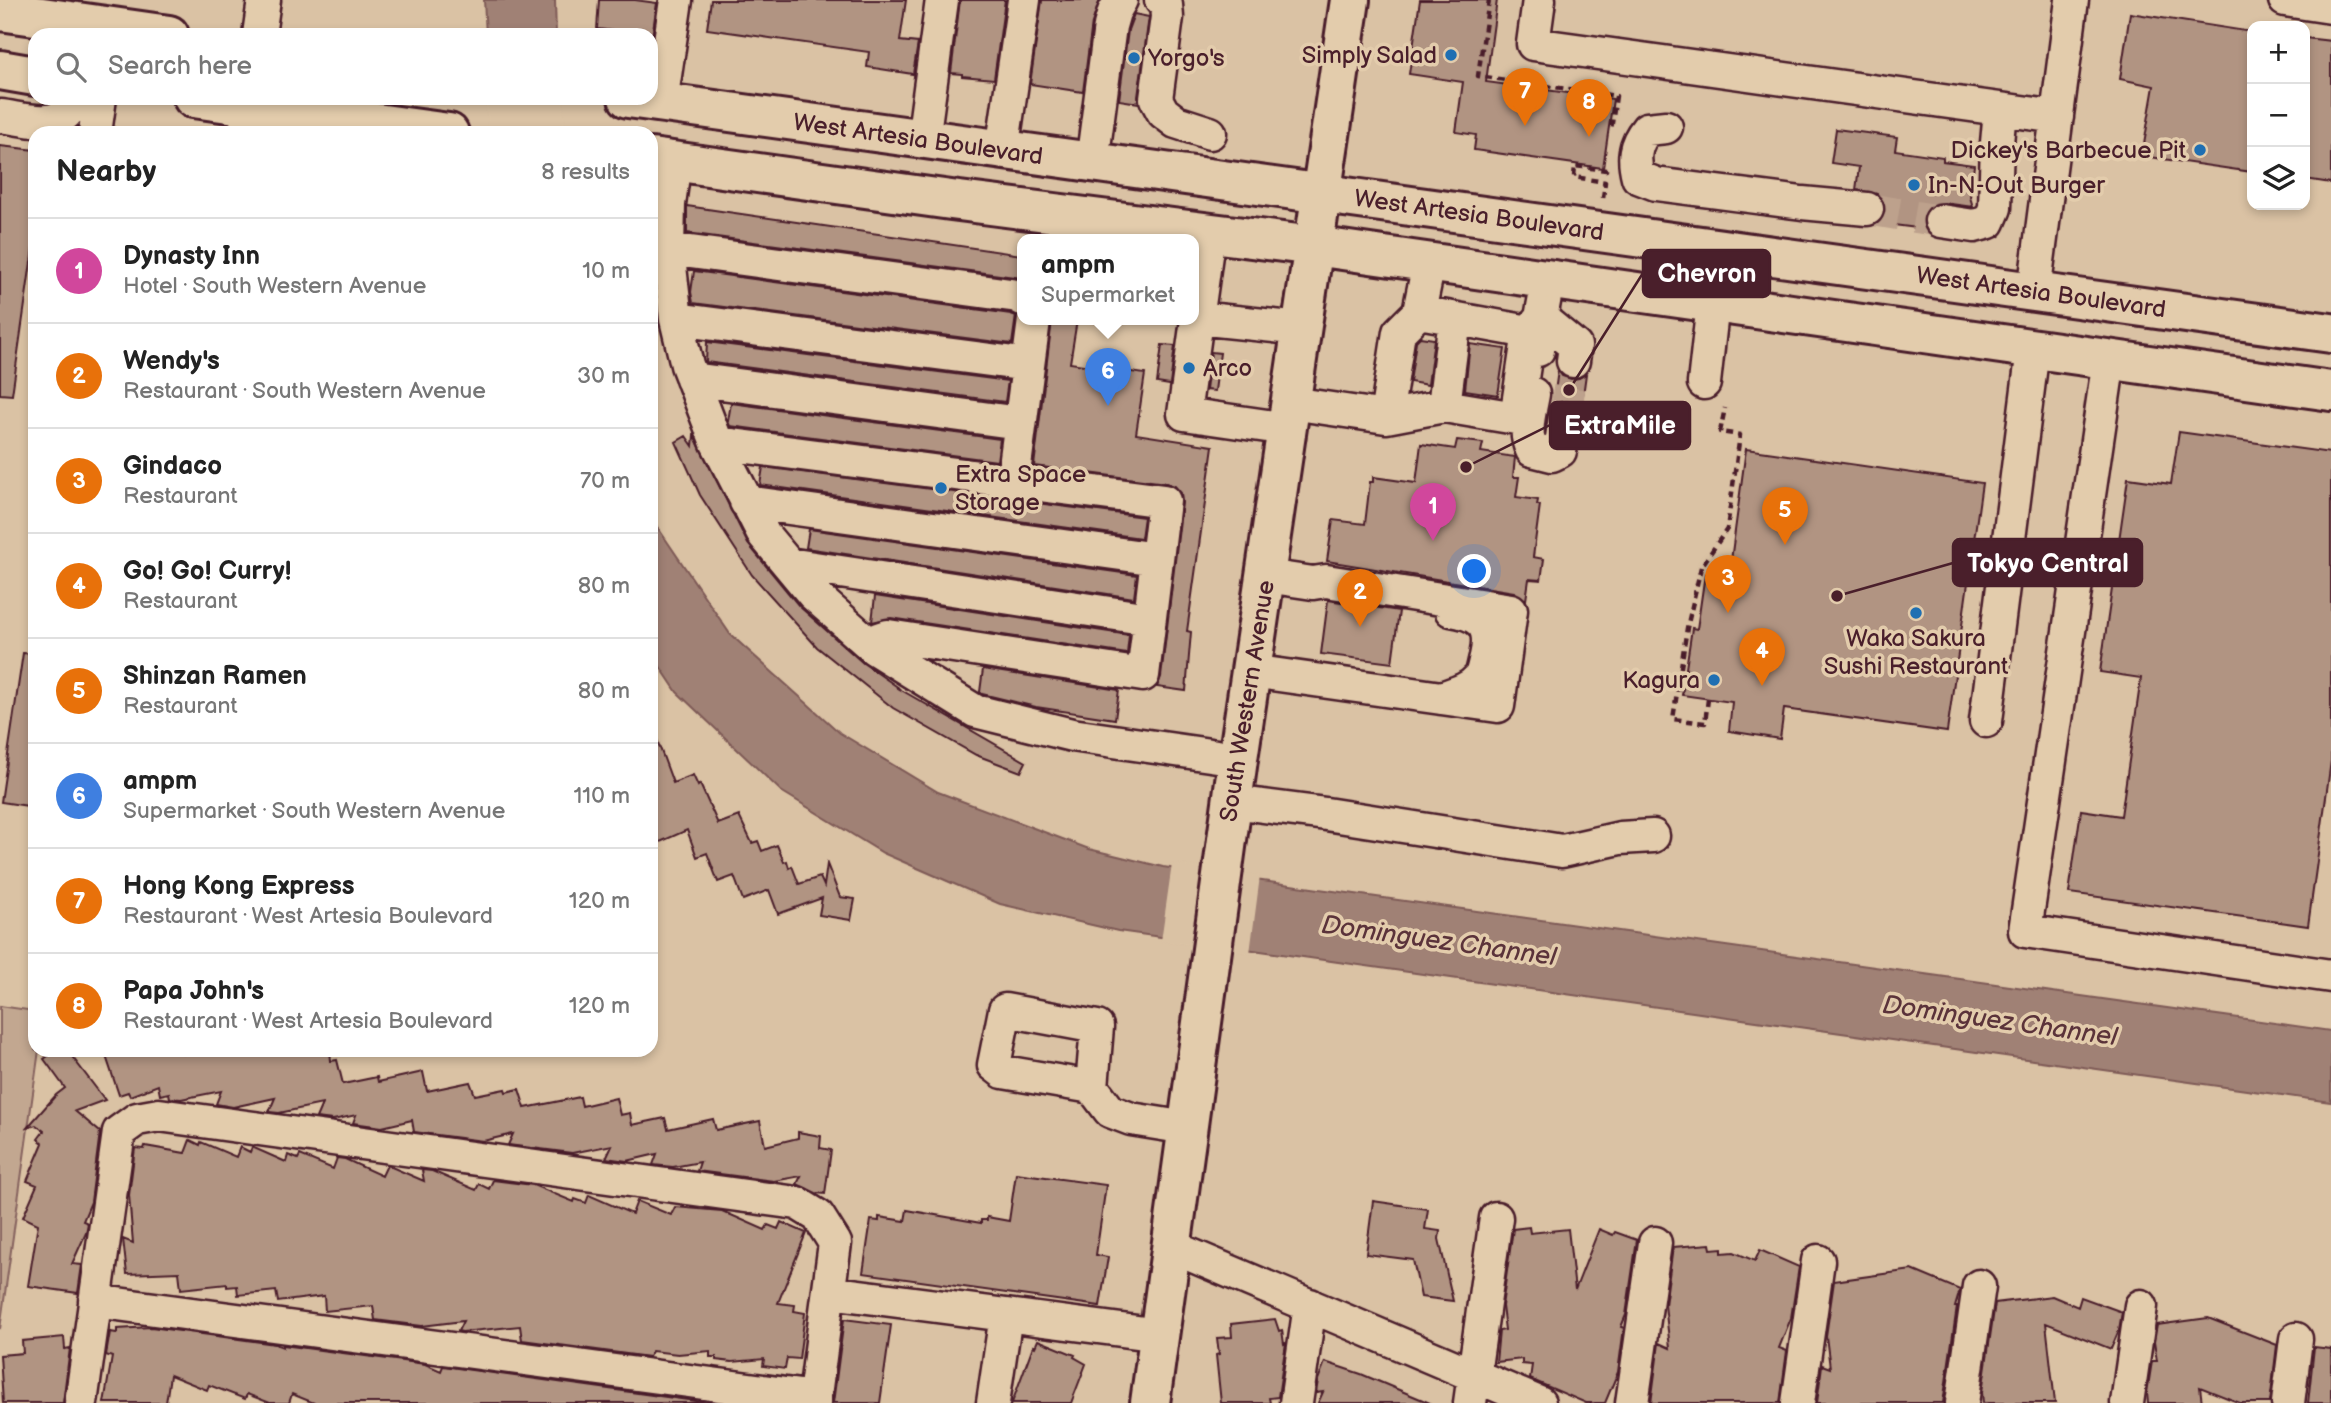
<!DOCTYPE html>
<html lang="en">
<head>
<meta charset="utf-8">
<style>
	body { margin:0; font-family:"Balsamiq Sans",sans-serif; background:#f2f2f2; color:#222 }
	.controls { position:absolute; right:21px; top:21px; display:grid; overflow:hidden; border-radius:14px; box-shadow:0 4px 10px #0003 }
	.controls button { width:63px; height:63px; display:grid; place-items:center; padding:0; border:0; border-bottom:2px solid #e0e0e0; background:#fff; color:#222; font:35px sans-serif }
	.you { position:absolute; left:1475px; top:572px; width:24px; height:24px; margin:-18px; border:5px solid #fff; border-radius:50%; background:#1a73e8; box-shadow:0 0 0 10px #1a73e833 }
	.badge { display:grid; place-items:center; width:46px; height:46px; border-radius:50%; background:#1a73e8; color:#fff; font-size:23px; font-weight:700 }
	.pin { position:absolute; translate:-50% -58px; filter:drop-shadow(0 2px 4px #0008) }
	.pin::after { content:''; position:absolute; top:37px; width:24px; height:21px; background:inherit; clip-path:polygon(0 0,100% 0,50% 100%) }
	.popup { position:absolute; left:1017px; top:234px; width:182px; height:91px; box-sizing:border-box; display:grid; place-content:center; border-radius:14px; background:#fff; filter:drop-shadow(0 2px 5px #0005); font-size:23px; white-space:nowrap; color:#767676 }
	.popup b { font-size:26px; color:#222 }
	.popup::after { content:''; position:absolute; left:50%; top:100%; margin-left:-14px; border:14px solid transparent; border-top-color:#fff }
	.list { margin:0; padding:0; list-style:none }
	h2 { display:flex; justify-content:space-between; align-items:center; height:91px; margin:0; padding:0 28px; font-size:30px }
	h2 small { font-size:23px; font-weight:400; color:#767676 }
	.list li { display:grid; grid-template-columns:46px 1fr auto; gap:21px; align-items:center; box-sizing:border-box; height:105px; padding:0 28px; border-top:2px solid #e0e0e0 }
	.list b { display:block; font-size:26px; white-space:nowrap }
	.list p { margin:0; font-size:23px; white-space:nowrap; color:#767676 }
	.list em { font-size:23px; font-style:normal; color:#767676 }
	.icon { flex:none; width:38px; height:38px; fill:none; stroke:currentColor; stroke-width:2; stroke-linecap:round; stroke-linejoin:round }
	.map { position:relative; flex:none; width:2331px; height:1403px; overflow:hidden }
	.search { position:absolute; background:#fff; box-shadow:0 4px 10px #0003; left:28px; top:28px; width:630px; height:77px; display:flex; align-items:center; gap:18px; box-sizing:border-box; padding:0 24px; border-radius:21px; color:#767676; font-size:26px }
	.panel { position:absolute; background:#fff; box-shadow:0 4px 10px #0003; left:28px; top:126px; width:630px; height:931px; border-radius:21px }
	.map>svg:first-child { display:block }
	.green { fill:#c2a790; stroke:#86635e; stroke-width:2 }
	.water { fill:#a08174; stroke:#7e5a57; stroke-width:2 }
	.pier { fill:#dac2a4 }
	.building { fill:#b19482; stroke:#4a1f2b; stroke-width:2 }
	.lines { fill:none; stroke-linecap:round; stroke-linejoin:round }
	.minor-tunnel { stroke:#bda18c; stroke-width:32; stroke-dasharray:32 16; stroke-linecap:butt }
	.minor-casing { stroke:#4a1f2b; stroke-width:37 }
	.major-casing { stroke:#4a1f2b; stroke-width:44 }
	.path { stroke:#4a1f2b; stroke-width:4.5; stroke-dasharray:7 5; stroke-linecap:butt }
	.minor { stroke:#e3ccac; stroke-width:32 }
	.major { stroke:#e3ccac; stroke-width:38 }
	.poi-dot { fill:#1f6fb2; stroke:#e3ccac; stroke-width:2.5 }
	.labels { text-anchor:middle; stroke-width:7; stroke-linejoin:round; paint-order:stroke }
	.poi-label { font-size:24px; fill:#4a1f2b; stroke:#e3ccac; text-anchor:start }
	.street-label { font-size:24px; fill:#4a1f2b; stroke:#e3ccac }
	.water-label { font-size:26px; font-style:italic; fill:#5b333a; stroke:#e3ccac }
	.leader { fill:none; stroke:#4a1f2b; stroke-width:2.5 }
	.callout-dot { fill:#4a1f2b; stroke:#e3ccac; stroke-width:2.5 }
	.callout { fill:#4a1f2b; stroke:#4a1f2b; stroke-width:2.5 }
	.callout-label { font-size:26px; text-anchor:middle; font-weight:bold; fill:#fff }
</style>
</head>
<body>
<div class="map">
<svg width="2331" height="1403" viewBox="0 0 2331 1403">
	<rect width="100%" height="100%" fill="#dac2a4"/>
	<filter id="ink" filterUnits="userSpaceOnUse"><feTurbulence type="fractalNoise" baseFrequency=".0143" numOctaves="2"/><feDisplacementMap in="SourceGraphic" scale="14" xChannelSelector="R" yChannelSelector="G"/><feConvolveMatrix kernelMatrix="1 2 1 2 8 2 1 2 1" color-interpolation-filters="sRGB"/></filter>
	<g filter="url(#ink)">
		<!-- green -->
		<path class="green" d="M0,1006L35,1011V1050H39L0,1329Z"/>
		<!-- water -->
		<path class="water" d="M484,0H555L556,35H486Z
			M651,515L656,525L730,634L840,733L938,792L1089,849L1163,867L2331,1031V1102L1118,931L1000,904L883,853L781,791L677,692L651,653Z"/>
		<!-- pier -->
		<path class="pier" d="M486,98H563L565,133H488Z
			M1172,864L1260,876L1250,953L1161,941Z"/>
		<!-- building -->
		<path class="building" d="M599,0H635L657,3L652,37L651,35L597,29Z
			M711,0H906L900,41L918,43L913,74L867,67L869,52L707,29Z
			M960,0H1005L994,79L962,76V74L951,73Z
			M1042,0H1100L1092,23L1083,92L1030,84Z
			M1420,0H1497L1486,82L1613,99L1603,168L1474,150L1476,135L1456,132L1463,82L1409,74Z
			M2130,13L2252,32V172L2142,156L2154,86L2120,79Z
			M1134,14L1149,17L1138,97L1139,103L1119,100L1128,30Z
			M2305,38L2331,41V183L2305,179Z
			M1836,129L1897,137L1895,150L1943,157V161L1974,165L1970,197L1973,207L1944,203L1934,204L1927,209L1923,218L1925,229L1878,223L1885,211L1884,202L1877,194L1856,190L1859,167L1831,163Z
			M0,146L35,150V234L12,395L0,394Z
			M687,206L1022,255V278L687,233Z
			M694,271L1011,314L1016,316L1012,344L693,303L691,292Z
			M1052,320H1077L1070,363L1145,374L1136,434L1213,446L1187,631L1191,632L1186,691L1157,687L1161,677L1182,503L1181,493L1175,486L1166,483L1034,466Z
			M1420,337L1434,339L1428,385L1410,382L1416,341Z
			M707,342L1008,381L1005,402L706,362Z
			M1470,344L1505,349L1498,395L1465,390Z
			M1162,345L1175,346L1170,385L1157,383Z
			M1211,352L1220,353L1215,391L1206,390Z
			M1558,370L1562,376L1571,379L1579,378L1586,374L1581,410L1576,404L1568,401L1559,402L1553,406Z
			M731,403L1000,439L997,461L730,426L728,421Z
			M2179,432L2331,453V761L2308,926L2069,893L2081,810L2121,816L2141,678L2100,672L2128,478L2171,484Z
			M694,435L748,544L799,606L863,663L899,688L896,687L1026,762L1021,772L976,755L893,708L817,647L752,575L700,495L676,442L686,436L693,446Z
			M1457,440L1483,443L1481,452L1515,457L1513,477H1519L1516,497L1538,500L1537,505H1540L1533,557L1544,559L1541,580L1529,579L1526,600L1514,592L1327,561L1333,520L1365,524L1370,482H1373V477L1416,483L1421,444L1455,449Z
			M1746,449L1982,483L1947,732L1784,709L1780,739L1729,731L1732,702L1682,695L1692,628L1697,629L1705,574L1716,576L1717,566L1730,568Z
			M763,467L1144,517L1141,538L760,485Z
			M809,529L1137,575L1134,598L806,548Z
			M875,596L1129,635L1127,654L891,618L872,622Z
			M1328,600L1399,611L1392,663L1321,654Z
			M23,653L35,654V807L1,802Z
			M983,669L1119,690L1115,719L1036,707L982,694L980,692Z
			M653,729L673,783L693,775L698,786L700,784L718,824L739,816L752,843L758,841L762,851L777,845L784,862L787,861L789,868L792,866L799,884L820,877L824,886L827,864L840,897L855,899L851,920L819,915L822,898L778,914L769,890L743,900L734,876L718,882L707,853L697,857L687,830L651,846V730Z
			M56,1050H67L105,1100L75,1111L100,1132L91,1202L83,1221L88,1223L86,1233L72,1264L82,1265L78,1293L28,1286L38,1224L23,1217L37,1185L27,1181L43,1143L38,1139L44,1131L36,1125L27,1128L56,1095L65,1088L44,1059Z
			M104,1050H183L184,1054L205,1050H330L331,1061L337,1060L343,1084L377,1077L378,1082L423,1072L427,1091L470,1082L475,1095L505,1089L506,1092L519,1089L525,1108L580,1097L582,1106L616,1098L620,1115L630,1113L632,1125L665,1118L668,1129L713,1119L716,1130L760,1121L765,1146L798,1138V1132L821,1136L820,1148L831,1150L825,1194L816,1193L797,1184L801,1176L774,1181L697,1171L700,1162L673,1167L653,1165L657,1154L627,1161L606,1158L612,1145L572,1153L508,1145L513,1134L483,1141L414,1132L412,1120L382,1127L353,1123L356,1115L333,1120L316,1118L322,1104L279,1113L269,1112L275,1098L233,1107L216,1104L221,1091L181,1099L170,1098L169,1093L160,1095L158,1085L130,1096L128,1092L119,1095Z
			M190,1140L200,1145L201,1142L236,1157L240,1147L250,1152L252,1147L286,1162L288,1155L298,1159L300,1155L333,1169L337,1158L345,1159L382,1176L387,1165L424,1181L422,1170L432,1171L476,1190L479,1184L489,1189L493,1180L533,1185L574,1202L575,1199L586,1203L589,1195L632,1214L637,1201L671,1215L675,1207L722,1211L765,1230L768,1225L778,1229L781,1222L806,1233L778,1303L795,1305L794,1311L805,1313L799,1359L787,1358L785,1369L763,1366L764,1359L732,1362L716,1360V1357H710V1351L678,1354L652,1351L649,1357L522,1340L520,1326L462,1332L458,1331L463,1321L422,1326L375,1320L373,1306L325,1311L324,1296L278,1302L276,1291L238,1295L237,1286L227,1287V1284L181,1289L179,1272L127,1274L123,1239L133,1243L129,1195L135,1148L144,1149L145,1146L185,1153Z
			M1016,1173L1106,1185L1096,1255L1108,1257L1100,1306L863,1273L871,1220L879,1221V1217L905,1221L907,1210L981,1223V1220H987V1217L1009,1221Z
			M1373,1201L1428,1209L1425,1229L1440,1231L1439,1239L1453,1301L1421,1297L1413,1260L1366,1254Z
			M1529,1227L1530,1233L1568,1229L1575,1290L1599,1229L1613,1235L1615,1232L1637,1240L1626,1315L1621,1327L1624,1328L1618,1372L1605,1403H1586L1530,1379L1532,1365L1522,1364V1359L1496,1362L1499,1331L1505,1330L1502,1306L1513,1229Z
			M1710,1244L1711,1249L1722,1248V1253L1734,1252L1755,1261L1760,1250L1799,1267L1791,1318L1779,1348L1787,1351L1780,1403H1651L1659,1343L1670,1348L1665,1305L1673,1247Z
			M1912,1270L1960,1290L1955,1307H1957L1943,1403H1817L1822,1365L1830,1368L1826,1336L1834,1281Z
			M2052,1296L2078,1307L2081,1297L2122,1312L2119,1330L2111,1349L2046,1323L2055,1403H1983L1982,1392L1995,1303Z
			M2208,1318L2277,1345L2270,1403H2240L2200,1387L2202,1403H2148L2147,1393L2152,1361H2157L2154,1342L2157,1325Z
			M844,1319L891,1325L880,1403H833Z
			M1275,1319L1279,1331L1282,1330L1284,1344L1286,1343L1278,1397L1269,1398L1270,1403H1221L1216,1355L1219,1354L1217,1338L1232,1337L1231,1324Z
			M151,1327L275,1344L283,1347V1345L425,1364L441,1371L443,1366L710,1403H314L292,1394L289,1403H270L247,1394L245,1399L209,1385L207,1390L170,1375L166,1403H104L112,1357L106,1355L110,1332L117,1333V1329Z
			M64,1337L65,1349L70,1348L63,1403H3L0,1355L23,1353L22,1341Z
			M1038,1340L1075,1355L1074,1357L1086,1364L1071,1403H1012L1033,1346L1035,1347Z
			M2314,1347L2331,1349V1403H2308Z
			M1325,1362L1361,1374L1430,1403H1318L1323,1392L1316,1393L1318,1380Z"/>
		<g class="lines">
			<!-- minor-tunnel -->
			<path class="minor-tunnel" d="M1867,209L1941,221
				M1565,419L1573,361"/>
			<!-- minor casing -->
			<g class="minor-casing">
				<path id="minor" d="M1161,0L1166,5L1167,17L1156,99L1163,112L1176,122L1210,133
					M1539,0L1533,44L2057,117
					M2285,0L2331,7
					M259,35L264,0
					M661,103L676,0
					M0,116C27,119 65,133 74,98
					M1666,127L1647,129C1634,145 1633,158 1638,177L1656,184L1802,203L1867,209
					M95,133L100,98
					M245,133L249,106
					M923,140L942,0
					M1002,151L1024,0
					M675,161L669,204L668,249L676,319L687,365L717,443L764,535L813,594L875,649L975,711L1072,735L1238,759
					M1092,163L1110,26L1114,12L1121,0
					M1941,221L1974,226L1989,222L1995,208L1997,143L2000,110
					M1209,233L1184,414L1288,429
					M668,249L1018,296L1022,299
					M2034,292L2072,0
					M1419,312L1529,332L1538,350
					M1197,318L1302,329
					M1541,318L1575,346L1573,361
					M676,319L1028,365
					M2109,359L2025,931L2331,976
					M692,379L1020,423
					M1704,383L1713,303
					M1533,394C1530,412 1523,433 1532,450L1552,455L1560,451L1565,419
					M1291,403L1386,417L1444,406L1516,418L1529,332L1541,318L1548,280
					M1444,406L1455,319
					M1386,417L1399,332L1419,312L1429,263
					M717,443L1164,501L1143,675L888,636L879,639L875,649
					M1013,481L1034,320
					M746,502L1157,559
					M788,564L1149,619
					M1251,671L1498,706L1511,610L1326,581L1313,583L1266,576
					M1441,698C1455,693 1469,690 1479,678C1483,673 1484,664 1486,657C1493,625 1481,615 1451,610
					M1986,721L2033,349
					M1232,802L1326,814L1562,851L1620,838L1653,836
					M1092,1087L1003,1072L994,1065L1005,1010L1097,1027L1092,1087L1110,1111L1131,1119L1187,1128
					M1172,1247L1539,1403
					M829,1292L1160,1335
					M95,1301L815,1398
					M81,1403L119,1132L137,1119L159,1115L797,1203L818,1216L835,1243L814,1403
					M993,1403L1006,1315
					M1296,1403L1310,1305
					M1470,1403L1496,1218
					M1632,1403L1655,1243
					M1798,1403L1818,1261
					M1962,1403L1979,1286
					M2127,1403L2141,1306
					M2288,1403L2296,1339"/>
			</g>
			<!-- major casing -->
			<g class="major-casing">
				<path id="major" d="M0,11L169,35
					M0,70L35,76
					M193,98L449,133
					M628,98L2331,333
					M651,158L951,200L1314,246L2331,391
					M1150,1403L1238,759L1350,0"/>
			</g>
			<!-- path -->
			<path class="path" d="M1489,0L1478,76L1616,96L1611,130
				M1603,198L1605,182L1574,177L1575,166L1606,170L1607,167
				M1708,699L1705,723L1673,719L1687,628L1701,567L1727,529L1740,435L1720,432L1725,408"/>
			<!-- minor -->
			<use href="#minor" class="minor"/>
			<!-- major -->
			<use href="#major" class="major"/>
		</g>
	</g>
	<!-- markers -->
	<g class="poi-dot">
		<circle cx="1451" cy="55" r="7"/>
		<circle cx="1134" cy="58" r="7"/>
		<circle cx="2200" cy="150" r="7"/>
		<circle cx="1914" cy="185" r="7"/>
		<circle cx="1189" cy="368" r="7"/>
		<circle cx="941" cy="488" r="7"/>
		<circle cx="1916" cy="613" r="7"/>
		<circle cx="1714" cy="680" r="7"/>
	</g>
	<g class="labels">
		<!-- poi labels -->
		<g class="poi-label">
			<text x="1437" y="63" text-anchor="end">Simply Salad</text>
			<text x="1148" y="66">Yorgo's</text>
			<text x="2186" y="158" text-anchor="end">Dickey's Barbecue Pit</text>
			<text x="1928" y="193">In-N-Out Burger</text>
			<text x="1203" y="376">Arco</text>
			<text x="955" y="482">Extra Space<tspan x="955" dy="28">Storage</tspan></text>
			<text x="1916" y="646" text-anchor="middle">Waka Sakura<tspan x="1916" dy="28">Sushi Restaurant</tspan></text>
			<text x="1700" y="688" text-anchor="end">Kagura</text>
		</g>
		<!-- street labels -->
		<g class="street-label">
			<text transform="translate(918 139) rotate(8)" y="8">West Artesia Boulevard</text>
			<text transform="translate(1479 215) rotate(8)" y="8">West Artesia Boulevard</text>
			<text transform="translate(2041 292) rotate(8)" y="8">West Artesia Boulevard</text>
			<text transform="translate(1247 701) rotate(-81)" y="8">South Western Avenue</text>
		</g>
		<!-- water labels -->
		<g class="water-label">
			<text transform="translate(1439 940) rotate(8)" y="9">Dominguez Channel</text>
			<text transform="translate(2000 1020) rotate(8)" y="9">Dominguez Channel</text>
		</g>
	</g>
	<!-- callouts -->
	<path class="leader" d="M1569 390L1643 273M1466 467L1550 425M1837 596L1953 563"/>
	<g class="callout-dot">
		<circle cx="1569" cy="390" r="7"/>
		<circle cx="1466" cy="467" r="7"/>
		<circle cx="1837" cy="596" r="7"/>
	</g>
	<g class="callout">
		<rect x="1643" y="250" width="127" height="47" rx="7"/>
		<rect x="1550" y="402" width="140" height="47" rx="7"/>
		<rect x="1953" y="539" width="189" height="47" rx="7"/>
	</g>
	<g class="callout-label">
		<text x="1707" y="282">Chevron</text>
		<text x="1620" y="434">ExtraMile</text>
		<text x="2048" y="572">Tokyo Central</text>
	</g>
</svg>
<div class="controls">
<button>+</button>
<button>−</button>
<button><svg class="icon" aria-label="layers" viewBox="0 0 24 24"><path d="M12 4l9 5-9 5-9-5zM3 14l9 5 9-5"/></svg></button>
</div>
<div class="you"></div>
<div class="pin badge" style="left:1433px;top:541px;background:#d1479c">1</div>
<div class="pin badge" style="left:1360px;top:627px;background:#e8710a">2</div>
<div class="pin badge" style="left:1728px;top:613px;background:#e8710a">3</div>
<div class="pin badge" style="left:1762px;top:686px;background:#e8710a">4</div>
<div class="pin badge" style="left:1785px;top:545px;background:#e8710a">5</div>
<div class="pin badge" style="left:1108px;top:406px;background:#3f7fe0">6</div>
<div class="popup"><b>ampm</b>Supermarket</div>
<div class="pin badge" style="left:1525px;top:126px;background:#e8710a">7</div>
<div class="pin badge" style="left:1589px;top:137px;background:#e8710a">8</div>
<div class="search"><svg class="icon" aria-label="search" viewBox="0 0 24 24"><circle cx="10" cy="10" r="6"/><path d="M15 15l6 6"/></svg>Search here</div>
<section class="panel">
<h2>Nearby<small>8 results</small></h2>
<ul class="list">
<li><span class="badge" style="background:#d1479c">1</span><div><b>Dynasty Inn</b><p>Hotel · South Western Avenue</p></div><em>10 m</em></li>
<li><span class="badge" style="background:#e8710a">2</span><div><b>Wendy's</b><p>Restaurant · South Western Avenue</p></div><em>30 m</em></li>
<li><span class="badge" style="background:#e8710a">3</span><div><b>Gindaco</b><p>Restaurant</p></div><em>70 m</em></li>
<li><span class="badge" style="background:#e8710a">4</span><div><b>Go! Go! Curry!</b><p>Restaurant</p></div><em>80 m</em></li>
<li><span class="badge" style="background:#e8710a">5</span><div><b>Shinzan Ramen</b><p>Restaurant</p></div><em>80 m</em></li>
<li><span class="badge" style="background:#3f7fe0">6</span><div><b>ampm</b><p>Supermarket · South Western Avenue</p></div><em>110 m</em></li>
<li><span class="badge" style="background:#e8710a">7</span><div><b>Hong Kong Express</b><p>Restaurant · West Artesia Boulevard</p></div><em>120 m</em></li>
<li><span class="badge" style="background:#e8710a">8</span><div><b>Papa John's</b><p>Restaurant · West Artesia Boulevard</p></div><em>120 m</em></li>
</ul>
</section>
</div>
</body>
</html>
